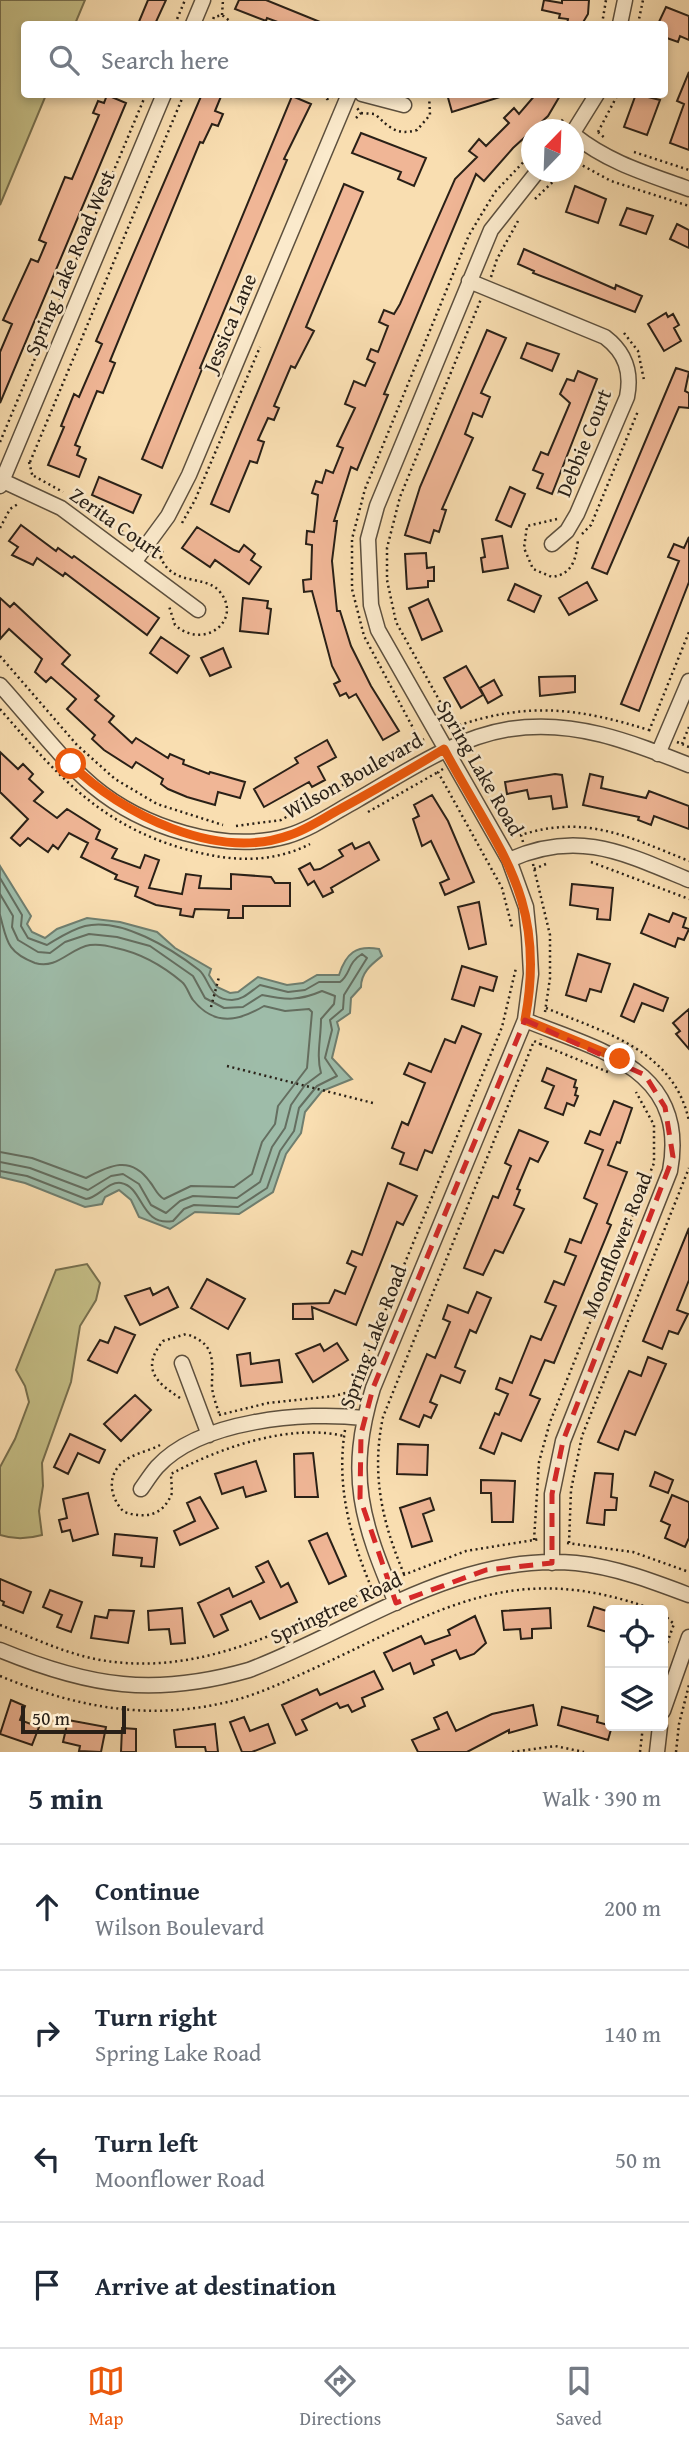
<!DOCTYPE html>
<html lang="en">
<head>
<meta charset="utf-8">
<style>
	body { margin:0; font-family:"Gentium Book Plus",serif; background:#f2f2f3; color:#1f2937 }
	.controls { position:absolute; right:21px; bottom:21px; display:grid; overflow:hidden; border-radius:7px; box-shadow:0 4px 10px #0003 }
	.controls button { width:63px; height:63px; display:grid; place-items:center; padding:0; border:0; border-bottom:2px solid #e0e1e3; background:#fff; color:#1f2937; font:35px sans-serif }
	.compass { position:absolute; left:521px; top:119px; width:63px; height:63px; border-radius:50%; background:#fff; box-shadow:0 4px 10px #0003; rotate:23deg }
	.scale { position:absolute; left:21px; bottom:18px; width:105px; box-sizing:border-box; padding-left:7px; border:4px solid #292017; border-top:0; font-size:19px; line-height:24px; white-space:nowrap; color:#292017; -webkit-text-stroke:5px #fbeacc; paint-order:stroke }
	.stop { position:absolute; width:21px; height:21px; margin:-16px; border:5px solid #ea580c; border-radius:50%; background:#fff }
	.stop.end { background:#ea580c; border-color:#fff; box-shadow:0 2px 7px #0008 }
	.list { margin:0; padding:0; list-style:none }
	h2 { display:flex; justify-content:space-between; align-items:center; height:91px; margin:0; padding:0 28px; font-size:30px }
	h2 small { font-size:23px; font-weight:400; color:#747a83 }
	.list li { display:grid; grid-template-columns:46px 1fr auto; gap:21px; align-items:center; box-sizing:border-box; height:126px; padding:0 28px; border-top:2px solid #e0e1e3 }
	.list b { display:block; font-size:26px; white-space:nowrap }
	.list p { margin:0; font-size:23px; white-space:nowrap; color:#747a83 }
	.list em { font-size:23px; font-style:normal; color:#747a83 }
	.icon { flex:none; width:38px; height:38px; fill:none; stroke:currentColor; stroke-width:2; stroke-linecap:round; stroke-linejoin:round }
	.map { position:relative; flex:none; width:689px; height:1752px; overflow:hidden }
	.search { position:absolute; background:#fff; box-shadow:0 4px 10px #0003; left:21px; right:21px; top:21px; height:77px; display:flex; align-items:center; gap:18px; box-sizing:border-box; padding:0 24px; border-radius:7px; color:#747a83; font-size:26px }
	.sheet { height:595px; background:#fff }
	nav { display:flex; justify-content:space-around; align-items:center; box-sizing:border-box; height:98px; border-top:2px solid #e0e1e3; background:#fff; font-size:19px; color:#747a83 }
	nav a { display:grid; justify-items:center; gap:4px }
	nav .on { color:#ea580c }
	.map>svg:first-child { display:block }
	.green { fill:#c5bf87; stroke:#77704f; stroke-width:2 }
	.water { fill:#9ebca9; stroke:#6f7e6f; stroke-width:2 }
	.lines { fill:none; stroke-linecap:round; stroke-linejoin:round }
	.shore { stroke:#646e60; stroke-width:2 }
	.building { fill:#f0b696; stroke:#292017; stroke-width:2 }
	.minor-casing { stroke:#5d503e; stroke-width:17 }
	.path { stroke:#292017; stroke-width:2.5; stroke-dasharray:2 3.5; stroke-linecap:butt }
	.minor { stroke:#fbeacc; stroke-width:14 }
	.route { stroke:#ea580c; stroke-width:9 }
	.marked { fill:none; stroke:#d62828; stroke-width:5; stroke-dasharray:14 9; stroke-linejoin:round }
	.labels { text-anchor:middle; stroke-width:5; stroke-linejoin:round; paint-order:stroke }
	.street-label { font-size:21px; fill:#292017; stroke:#fbeacc }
</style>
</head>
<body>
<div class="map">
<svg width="689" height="1752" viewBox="0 0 689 1752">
	<rect width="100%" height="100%" fill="#f9deb1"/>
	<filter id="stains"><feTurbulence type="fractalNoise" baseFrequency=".00286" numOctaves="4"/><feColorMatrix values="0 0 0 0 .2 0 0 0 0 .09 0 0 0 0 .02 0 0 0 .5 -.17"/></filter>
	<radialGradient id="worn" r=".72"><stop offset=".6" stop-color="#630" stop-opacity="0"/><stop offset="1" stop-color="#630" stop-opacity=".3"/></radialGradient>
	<!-- green -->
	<path class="green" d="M0,0H85L75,24H24V94L46,95L0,205Z
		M87,1264L100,1283L96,1300L80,1326L71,1382L42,1463L43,1486L39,1511L42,1535C28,1539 15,1540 0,1535V1467L15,1439L29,1402L25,1386L16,1370L56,1270Z"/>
	<!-- water -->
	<path class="water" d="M0,866L31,916L27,924L32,932L45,938L57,929L87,918L120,922L157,932L175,948L211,969L209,975L217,987L230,993L238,992L258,977L287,985L303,983L317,975H339C346,953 356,945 379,949L382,956C372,964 361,972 361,987L351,998L350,1013L337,1022L339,1029L332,1058L352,1079L322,1091L305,1112L301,1133L286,1154L273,1192L239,1214L195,1212L170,1229L139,1217L131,1200L119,1190L105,1197L102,1204L85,1207L25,1183L0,1177Z"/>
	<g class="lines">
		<!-- shore -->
		<path class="shore" d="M0,878L22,915L21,926L28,938L47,945C59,938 70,930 85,926C121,917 172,949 199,970C210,979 208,1000 232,1000C243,1000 251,991 260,985L288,992L305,990L319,982H340C351,974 347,963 362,954L367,958L344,995L343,1009L330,1020L332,1030L325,1058L337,1076L317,1086L299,1108L294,1131L280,1151L267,1188L238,1207L194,1205L184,1209L173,1221C140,1227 144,1187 121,1183C108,1181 98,1198 86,1199L27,1176L0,1171
			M0,894L13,916L12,927L18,940L38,952L50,953L65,942L89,934L117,937L150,946L193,976L205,998L224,1008L243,1007L262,995C286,1000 299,1001 322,991L335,996L334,1004L321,1019C321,1039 316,1055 321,1073L305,1085L291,1105L285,1128L272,1147L260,1182L237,1198L193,1196L180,1201L166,1213L151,1205L139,1184L123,1174L111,1176L88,1190L30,1168L0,1162
			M0,915C7,940 6,952 35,963C57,970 70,948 90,945C97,944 109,946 116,948C140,953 163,966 182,982C187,986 189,995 193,1000C215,1027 239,1021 264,1006L285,1011L309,1009L312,1012L307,1068L278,1106L275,1124L262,1142L252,1174L234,1187L191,1186L164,1199C157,1195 155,1188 150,1182C131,1155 110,1165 86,1178L32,1158L0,1152"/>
	</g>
	<!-- building -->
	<path class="building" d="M148,0H166L155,24H138Z
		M239,0H266L325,24H283L267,18L266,21L235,9Z
		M544,0L562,3V0H589L588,14L582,24H567L568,19L559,18L560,14L542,10Z
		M666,7L689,16V40L680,36L678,42L664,37V24H658Z
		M689,72V150L670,143L684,104L677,101Z
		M202,94H222L215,111L223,114L218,126L212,124L203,143L200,142L110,361L115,363L103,393L97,391L75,445L80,447L77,455L86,459L79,477L48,465L64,427L61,426L74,394L79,397L102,344L96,341Z
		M447,94H500V97L452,112Z
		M536,94H561L548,116L513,148L484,181L476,174L384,394L388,395L357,470L351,467L334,521H337L332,561L337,611H340L351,646L371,686L399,731L383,740L356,694L349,698L346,693L340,696L334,684L340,681L332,666L312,591L304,592L303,580L311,579L312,545L306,544L307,531L314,532L318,495L312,493L316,481L322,483L326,470L333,473L343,448L337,446L355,408L345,404L354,381L365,386L375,363L367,359L371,349L378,352L388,326L379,322L384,310L394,314L400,304L455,179L477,157L469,151L479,139L486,146L509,123L504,118L514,108L519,114Z
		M636,94L660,100L647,135L624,127Z
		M107,95L126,103L0,403V352L12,324L3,320L31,259L38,262L46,243L39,240L46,223L65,177L72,179L99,115L93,113L98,101L104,103Z
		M292,96L311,104L284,159L287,160L200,368L202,369L162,468L142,459Z
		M361,133L426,158L414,186L398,179L401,172L352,153Z
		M344,184L363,192L306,327L314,331L295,368L291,366L274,406L279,408L274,420L268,418L258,440L264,442L257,463L250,461L229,512L211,504Z
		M575,186L606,199L598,223L566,212Z
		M627,208L653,216L646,234L620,225Z
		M677,224L689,230V248L670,239Z
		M524,249L615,289L616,285L642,296L635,312L533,273L534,271L518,264Z
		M666,313L668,317L673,314L679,325L674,328L681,341L664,351L648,324Z
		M487,330L506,338L481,393L490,397L482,417L473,413L465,434L473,438L442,509L446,510L439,532L434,530L430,543L405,535L420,487Z
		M527,343L559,354L552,371L521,358Z
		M676,368L689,372L685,391L689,393V408L679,407L607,574L592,568Z
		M578,371L597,379L552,494L537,488L543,474L533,470L541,452L548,455L570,403L560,394L567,379L574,381Z
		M99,477L141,495L133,513L92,495Z
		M510,487L525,494L511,527L496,520Z
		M21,525L56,551L58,548L72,558L74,556L159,618L147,635L65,573L63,576L37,558L33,565L12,555L18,547L9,541Z
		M197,527L234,550L239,552L244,545L255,554L251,560L261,567L249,584L215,560L210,567L182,548Z
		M502,536L508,568L483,572L481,558L485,557L482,539Z
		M689,537V582L639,711L621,704L679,561L668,557L674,544L684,548Z
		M426,553L427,568L434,567V581H428V587L407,589L405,554Z
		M587,582L597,600L569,615L559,598Z
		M515,584L541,596L534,612L508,600Z
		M0,598L10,607L14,603L70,655L62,664L99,696L95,700L114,716L109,722L132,743L136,738L168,758L170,754L184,760L183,764L209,774L210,772L245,782L240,798L218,792L215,805L187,797L168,789L161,784L163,779L136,762L132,768L104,750L92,739L95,735L67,709L76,699L51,677L46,682L35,672L42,659L9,629L0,639Z
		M243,598L268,601L267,608L271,609L268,634L240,631Z
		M428,599L442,631L422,640L409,608Z
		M161,637L189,656L177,673L150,653Z
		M223,648L231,667L210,676L201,658Z
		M466,666L483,695L461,708L444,678Z
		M575,676V692L540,696L539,677Z
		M494,680L502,695L488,703L480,688Z
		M327,740L336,757L318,767L325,780L312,787L309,782L264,807L254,789L298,763L295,758Z
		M0,752L18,769L23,764L33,774L29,779L43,792L34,801L57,818L67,809L100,830L96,839L117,849L112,858L140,868L145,855L159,860L149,888L182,894L186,874L201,876L199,888L231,889V874L271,877L275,883H290V906H243V918H228L229,910L195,909L193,917L180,915L181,909L156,905L135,896L138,887L115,879L117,875L81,857L88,843L69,833L58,849L53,845L48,852L28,838L20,846L11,838L28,819L0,792Z
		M555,774L562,775L567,807L553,809L551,796L529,799L527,790L507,794L505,782Z
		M590,774L603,777L601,788L646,798L649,791L689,806V829L654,816L651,825L638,820L639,817L583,805Z
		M432,795L448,821L474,882L445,895L440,883L449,879L431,841L422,846L413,819L419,816L414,805Z
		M369,842L379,860L331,888L333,892L323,897L314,881L308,885L299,869L310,863L314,870L320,869L343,856L339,850L352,843L355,849Z
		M572,884L613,888L610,920L597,919L598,909L570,905Z
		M479,902L486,944L469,949L458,907Z
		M673,913L686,918L683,927L689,929L684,940L678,938L675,947L641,933L649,914L669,922Z
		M578,954L610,964L601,992L590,989L586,1001L566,995Z
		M462,966L497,977L493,991L480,987L474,1006L452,999Z
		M634,984L668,998L663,1011L642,1003L634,1022L621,1016Z
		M689,1009V1049L676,1034L680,1031L673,1023Z
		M462,1026L481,1034L432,1153L425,1150L417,1170L400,1164L404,1153L392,1148L402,1122L408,1125L425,1083L404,1074L409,1063L431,1072L445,1039L455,1043Z
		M547,1068L576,1080L574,1087L577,1088L575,1095L578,1096L574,1106L567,1103L563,1115L545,1108L554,1086L542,1081Z
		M614,1101L632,1108L620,1143L617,1142L608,1165L627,1172L607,1223L611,1225L554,1363L545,1360L530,1395L540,1399L521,1441L502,1433L494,1454L480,1448L495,1413L499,1415L508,1394L496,1389L500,1378L512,1383L531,1336L541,1340L556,1306L545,1302L554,1281L564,1285L576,1256L565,1252L570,1239L581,1243L597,1204L584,1198L603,1150L585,1143L590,1131L600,1135Z
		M519,1130L548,1142L538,1162L530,1158L517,1189L520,1190L514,1205L524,1209L503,1253L495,1250L483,1275L464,1268L493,1196L498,1198L511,1166L505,1163Z
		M388,1183L417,1196L403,1225L397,1222L356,1325L312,1307L313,1319H293V1304L329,1303L335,1290L345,1294L356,1267L347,1263L352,1251L362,1255Z
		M689,1228V1280L677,1310L688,1314L678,1334L669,1331L662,1349L643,1341Z
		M207,1279L245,1299L228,1329L191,1308Z
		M168,1287L178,1307L140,1325L125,1296L150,1288L153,1295Z
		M477,1292L491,1298L476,1333L470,1330L455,1367L465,1371L460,1383L441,1375L430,1402L437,1405L431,1418L424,1415L419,1427L400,1419L427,1354L435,1358L450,1322L443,1319L448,1305L468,1313Z
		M115,1327L135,1335L117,1373L88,1360L100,1340L108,1343Z
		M337,1343L348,1360L313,1382L296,1354L320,1344L324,1351Z
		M250,1353L251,1364L279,1360L282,1382L241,1386L237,1355Z
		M648,1357L666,1364L635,1435L625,1431L618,1450L598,1442L629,1371L641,1376Z
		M135,1395L151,1410L121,1441L104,1424Z
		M70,1434L105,1450L99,1463L78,1453L68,1474L54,1467Z
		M398,1444L428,1445L427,1475L397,1474Z
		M313,1453L318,1497H295L294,1454Z
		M256,1461L266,1491L246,1497L243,1487L222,1494L215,1474Z
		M655,1472L673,1480L668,1493L650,1486Z
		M595,1473L613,1474L611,1497L617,1498L616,1510H605L604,1525L587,1523Z
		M481,1480L515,1481L513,1522H492L491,1493H481Z
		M88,1493L98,1534L73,1541L70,1530L62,1532L59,1520L67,1518L63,1499Z
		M672,1495L689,1502V1538L685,1547L665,1538L670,1525L661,1521Z
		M200,1497L218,1528L180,1545L174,1531L195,1521L187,1503Z
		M430,1498L434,1510L423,1514L432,1541L412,1547L400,1508Z
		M327,1533L346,1576L329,1584L309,1541Z
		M115,1534L157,1538L154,1567L141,1566L142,1558L113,1555Z
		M268,1561L281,1587L288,1583L297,1602L260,1619L251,1601L221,1615L228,1630L214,1637L198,1603L229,1588L233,1597L264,1582L256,1567Z
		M0,1579L31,1592L23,1613L3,1605L4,1602L0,1600Z
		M50,1590L82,1602L71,1632L57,1627L62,1615L43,1607Z
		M594,1607L610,1612V1633L588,1626Z
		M182,1608L185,1643L171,1644L169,1629L149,1630L148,1611Z
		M550,1608L551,1628L532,1629V1638L521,1639L520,1629L504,1630L502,1611Z
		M109,1610L134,1611L128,1643L91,1638L95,1616L107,1618Z
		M475,1616L486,1643L474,1654L460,1659L456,1650L432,1660L434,1665L414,1674L410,1663L393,1671L384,1653L421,1636L425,1644L450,1635L448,1630Z
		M374,1671L383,1689L362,1698L365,1706L352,1712L348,1705L340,1708L337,1703L302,1720L307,1730L296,1735L282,1705L317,1689L320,1695Z
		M11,1700L25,1706L20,1720L39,1727L32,1745L0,1734Z
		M533,1705L537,1725L509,1733V1730L467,1752H418L412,1740L439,1729L434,1718L447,1712L456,1731L492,1714Z
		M562,1707L598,1716L597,1722L612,1726L608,1740L558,1725Z
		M244,1717L250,1731L268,1724L275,1743L252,1752H242L230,1722Z
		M68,1720L106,1727L101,1752L79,1751L80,1746L63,1742Z
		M215,1724L218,1752H206L205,1747H176L174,1730Z
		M122,1728L136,1729V1752H121Z"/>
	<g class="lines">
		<!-- minor casing -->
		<g class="minor-casing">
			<path id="minor" d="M193,24L203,0
				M620,24L625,0
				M362,94L404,105
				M574,131L597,94
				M574,135C609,163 648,174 689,189
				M469,281L605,337C626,353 632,372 627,397L577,514L567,531L552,544
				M3,481L61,508L198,610
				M0,486L164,94
				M135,561L168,516L189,475L349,94
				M0,685C30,718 59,757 93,786C142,827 224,854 287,836C311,829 335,812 357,800C406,772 454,738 510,729C574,719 631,742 689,765
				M658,754L689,681
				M509,860C578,829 624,853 689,880
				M525,1020C598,1050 689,1068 670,1171L563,1441L552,1494V1563
				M182,1363L209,1435
				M141,1489C146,1482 151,1474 157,1467C200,1420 304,1411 364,1418
				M396,1603C362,1522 346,1476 373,1388L525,1020L531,974L529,937L526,907L509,860L378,630L371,605L368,539L377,506L491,230L537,172
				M0,1650C90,1687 154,1697 249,1670C355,1630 456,1552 576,1563C615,1567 652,1581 689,1595
				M663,1711L689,1637
				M657,1752L660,1726"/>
		</g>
		<!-- path -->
		<path class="path" d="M222,15L223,0
			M175,24L185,0
			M211,24L214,17L222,15L234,24
			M602,24L606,0
			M638,24L643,0
			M324,94L327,99L332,97
			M361,113L375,114C389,127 396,136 417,130L430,115L429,94
			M356,118L361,113L357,108
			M555,130L564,118
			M598,132L606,139
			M598,132L618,94
			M634,152L689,170
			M578,163L611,181L689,206
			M535,199L563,172
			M491,277L497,259L518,221
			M624,333L638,351L644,380
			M0,442L146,94
			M29,462L33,478
			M30,462L184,94
			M34,476L63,492
			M557,519L527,526L524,548L533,569L552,577C573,574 576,559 578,540
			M102,520L130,536L132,542
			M182,523L195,500L260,347
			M0,528L10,509L18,504
			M582,534L591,525L638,411
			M154,558H161C173,587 206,574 220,592C243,620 204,651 175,625L169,606
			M161,558L163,548
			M0,656L77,745L115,779L157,804L223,825
			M0,709C62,781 108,833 205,854C241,862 277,861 310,844
			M454,727C528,701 579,708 652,731
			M450,729L454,727L396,622L387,580V548L400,497L481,299
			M649,731L689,632
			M420,741L364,636L352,589V539L365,489L469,235L495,192L532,153
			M677,742L689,747
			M682,744L689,727
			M443,769L438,772L502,888L512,927
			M368,812L438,772
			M236,826L281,820L424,739
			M523,842L521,835C586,814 629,837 689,861
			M591,862L689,899
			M533,864L550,935V978L545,1012
			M534,869L546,864
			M211,1007L219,977
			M546,1008C605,1033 674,1050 689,1121
			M540,1044L608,1072
			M227,1066L373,1103
			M180,1398C157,1383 140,1369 163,1341L186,1334C213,1343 213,1356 212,1381C211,1391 216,1404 219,1413
			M352,1403L360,1372L502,1027L516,968
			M219,1415L268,1403L334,1396L353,1391
			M345,1430C336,1486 350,1537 372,1589
			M160,1445C149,1451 132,1454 123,1462C106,1476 110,1498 124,1512C146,1519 163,1516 172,1493L171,1474C219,1448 289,1423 344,1436
			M534,1540L539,1462L550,1422L654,1163V1125L636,1092
			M567,1543L633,1552L689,1572
			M569,1543L571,1490L582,1436L689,1168
			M404,1574C382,1522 371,1474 383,1417L534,1041L540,1044L541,1039
			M398,1577L466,1551L540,1539
			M663,1614L674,1624L663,1654
			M0,1625C31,1637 62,1652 95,1659C197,1679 284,1630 373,1589
			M0,1676C73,1706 145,1721 223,1703C256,1696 286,1681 317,1667C442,1609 514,1558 655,1610
			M512,1752L555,1746L584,1752
			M640,1752L643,1726
			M676,1752L679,1724L689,1685"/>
		<!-- minor -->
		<use href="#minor" class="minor"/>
	</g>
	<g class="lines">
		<!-- route -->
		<path class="route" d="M71,764C121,814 217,862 290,835C308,829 325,817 342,808C377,789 411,769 444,749C497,849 548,898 525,1020L620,1059"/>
	</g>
	<!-- marked area -->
	<path class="marked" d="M525,1020L645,1075L665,1107L673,1157L563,1441L552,1494V1563L486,1570L396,1603L360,1498L361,1434L373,1388Z"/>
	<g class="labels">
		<!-- street labels -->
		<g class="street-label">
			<text transform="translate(70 263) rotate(-67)" y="7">Spring Lake Road West</text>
			<text transform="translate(230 323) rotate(-67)" y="7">Jessica Lane</text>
			<text transform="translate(584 443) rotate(-68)" y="7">Debbie Court</text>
			<text transform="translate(116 523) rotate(35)" y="7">Zerita Court</text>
			<text transform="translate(480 768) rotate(60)" y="7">Spring Lake Road</text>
			<text transform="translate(353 776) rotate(-29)" y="7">Wilson Boulevard</text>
			<text transform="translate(617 1245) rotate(-68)" y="7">Moonflower Road</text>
			<text transform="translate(373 1337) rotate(-69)" y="7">Spring Lake Road</text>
			<text transform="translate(336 1608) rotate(-25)" y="7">Springtree Road</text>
		</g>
	</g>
	<rect width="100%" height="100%" filter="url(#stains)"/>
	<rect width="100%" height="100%" fill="url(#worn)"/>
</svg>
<div class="controls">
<button><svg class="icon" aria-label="locate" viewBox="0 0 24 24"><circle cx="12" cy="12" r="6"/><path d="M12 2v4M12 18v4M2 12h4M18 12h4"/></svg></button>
<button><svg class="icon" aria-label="layers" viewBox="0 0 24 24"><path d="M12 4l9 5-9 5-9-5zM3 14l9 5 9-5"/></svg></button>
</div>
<svg class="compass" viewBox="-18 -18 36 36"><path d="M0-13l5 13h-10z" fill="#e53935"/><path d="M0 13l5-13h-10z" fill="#747a83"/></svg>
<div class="scale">50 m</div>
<div class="stop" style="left:71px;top:764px"></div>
<div class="stop end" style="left:620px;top:1059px"></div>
<div class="search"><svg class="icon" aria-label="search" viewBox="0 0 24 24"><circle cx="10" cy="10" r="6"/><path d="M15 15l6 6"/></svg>Search here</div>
</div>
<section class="sheet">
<h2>5 min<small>Walk · 390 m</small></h2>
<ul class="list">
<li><svg class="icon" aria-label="ahead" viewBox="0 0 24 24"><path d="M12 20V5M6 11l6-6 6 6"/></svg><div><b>Continue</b><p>Wilson Boulevard</p></div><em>200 m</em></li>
<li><svg class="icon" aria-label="right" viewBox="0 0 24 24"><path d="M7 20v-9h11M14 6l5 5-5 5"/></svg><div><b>Turn right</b><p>Spring Lake Road</p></div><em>140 m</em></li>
<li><svg class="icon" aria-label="left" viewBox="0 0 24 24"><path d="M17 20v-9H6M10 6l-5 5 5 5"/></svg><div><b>Turn left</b><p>Moonflower Road</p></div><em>50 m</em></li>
<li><svg class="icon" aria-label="arrive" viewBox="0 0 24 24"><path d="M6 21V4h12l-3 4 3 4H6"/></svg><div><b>Arrive at destination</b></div></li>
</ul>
</section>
<nav>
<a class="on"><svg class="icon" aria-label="map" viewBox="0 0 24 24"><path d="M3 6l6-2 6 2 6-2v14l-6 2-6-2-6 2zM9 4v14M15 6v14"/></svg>Map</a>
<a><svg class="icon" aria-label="directions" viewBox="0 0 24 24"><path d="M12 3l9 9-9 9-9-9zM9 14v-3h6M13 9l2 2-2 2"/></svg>Directions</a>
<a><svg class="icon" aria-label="saved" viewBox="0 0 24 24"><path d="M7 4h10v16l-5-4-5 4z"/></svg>Saved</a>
</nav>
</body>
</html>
